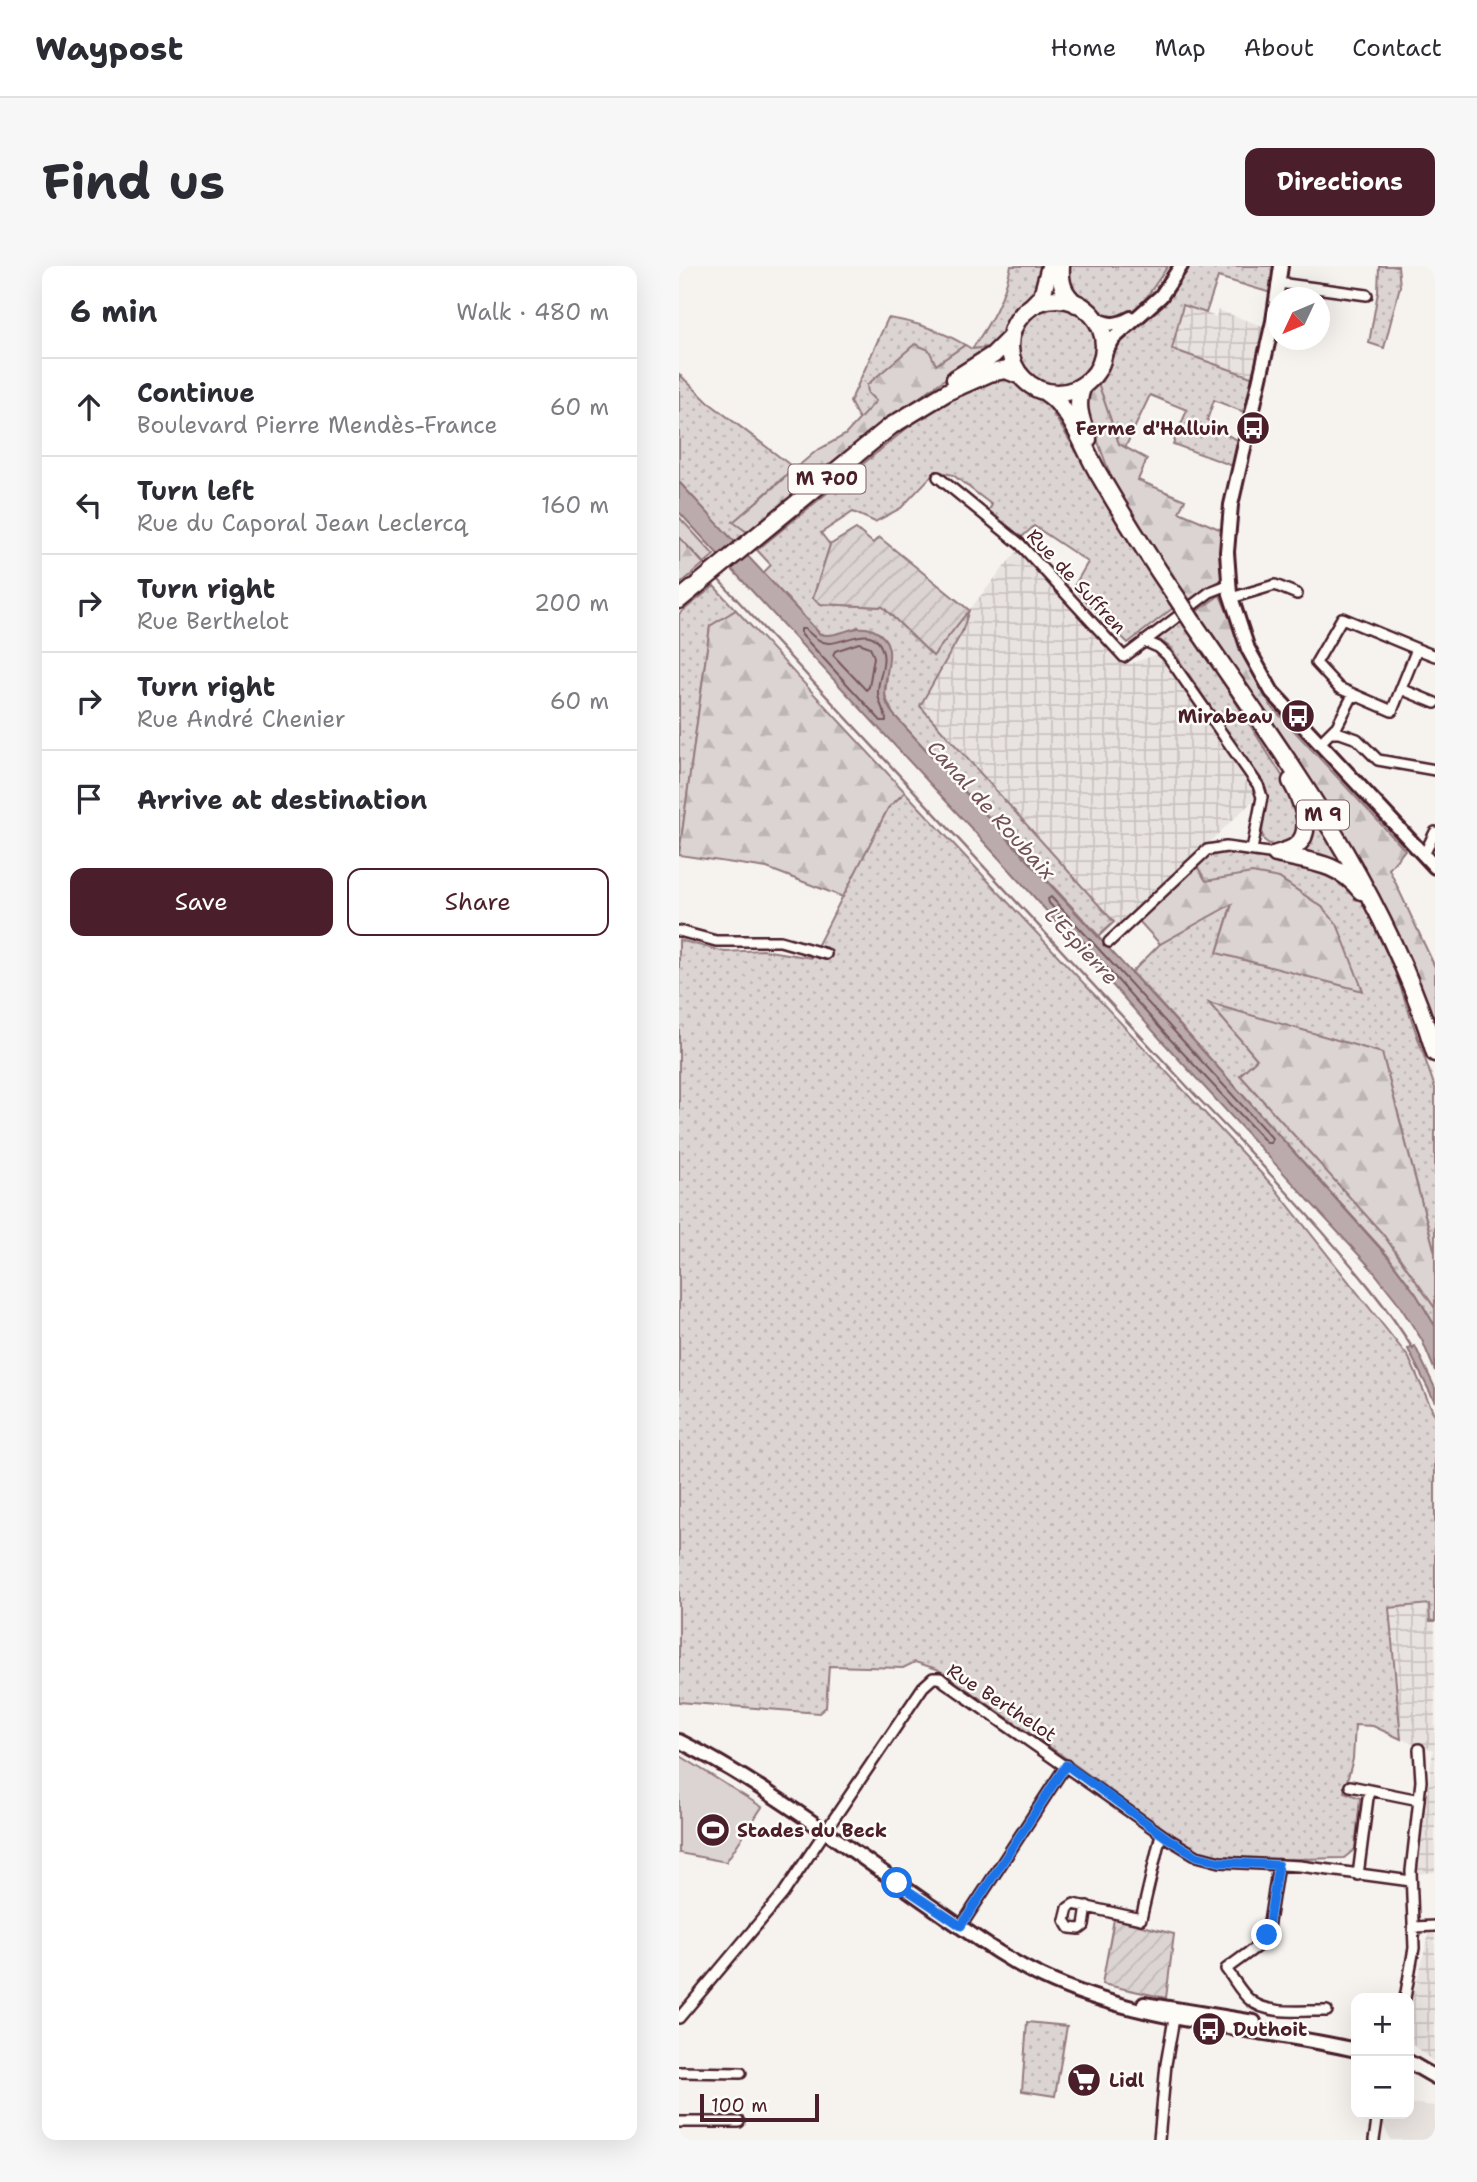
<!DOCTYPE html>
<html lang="en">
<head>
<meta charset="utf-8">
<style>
	body { margin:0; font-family:"Shantell Sans",sans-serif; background:#f7f7f7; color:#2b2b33 }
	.controls { position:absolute; right:21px; bottom:21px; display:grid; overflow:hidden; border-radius:14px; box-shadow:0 7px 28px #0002 }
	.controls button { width:63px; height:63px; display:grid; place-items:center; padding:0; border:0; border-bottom:2px solid #e1e1e2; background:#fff; color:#2b2b33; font:35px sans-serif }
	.compass { position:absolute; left:588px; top:21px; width:63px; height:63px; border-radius:50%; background:#fff; box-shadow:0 7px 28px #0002; rotate:226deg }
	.scale { position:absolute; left:21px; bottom:18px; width:119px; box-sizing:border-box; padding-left:7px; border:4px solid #4a1f2b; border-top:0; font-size:19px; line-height:24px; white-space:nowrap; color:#4a1f2b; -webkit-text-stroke:5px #fdfcf7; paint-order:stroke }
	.stop { position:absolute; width:21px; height:21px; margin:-16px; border:5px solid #1a73e8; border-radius:50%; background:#fff }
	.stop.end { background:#1a73e8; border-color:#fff; box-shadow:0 2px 7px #0008 }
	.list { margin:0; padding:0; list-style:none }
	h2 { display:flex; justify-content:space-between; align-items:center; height:91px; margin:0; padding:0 28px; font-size:30px }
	h2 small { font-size:23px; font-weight:400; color:#7c7c81 }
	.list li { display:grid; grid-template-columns:46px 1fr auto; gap:21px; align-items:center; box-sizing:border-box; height:98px; padding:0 28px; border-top:2px solid #e1e1e2 }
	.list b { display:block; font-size:26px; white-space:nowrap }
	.list p { margin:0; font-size:23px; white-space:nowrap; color:#7c7c81 }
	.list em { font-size:23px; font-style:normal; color:#7c7c81 }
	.actions { display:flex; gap:14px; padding:21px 28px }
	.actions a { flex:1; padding:16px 0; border:2px solid #4a1f2b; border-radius:14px; text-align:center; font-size:24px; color:#4a1f2b }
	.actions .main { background:#4a1f2b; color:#fff }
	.icon { flex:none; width:38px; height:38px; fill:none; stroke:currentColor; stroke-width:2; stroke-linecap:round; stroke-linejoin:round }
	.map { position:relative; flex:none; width:756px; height:1874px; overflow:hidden; border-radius:14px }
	header { display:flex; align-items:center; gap:42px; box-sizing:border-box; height:98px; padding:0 35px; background:#fff; border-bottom:2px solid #e1e1e2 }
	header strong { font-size:33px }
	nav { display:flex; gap:38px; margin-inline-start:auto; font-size:24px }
	.intro { display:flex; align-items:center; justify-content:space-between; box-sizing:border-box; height:168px; padding:0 42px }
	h1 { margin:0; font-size:49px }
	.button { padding:18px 32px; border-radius:14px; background:#4a1f2b; color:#fff; font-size:24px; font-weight:700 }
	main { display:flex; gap:42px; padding:0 42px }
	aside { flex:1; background:#fff; border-radius:14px; box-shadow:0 7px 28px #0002 }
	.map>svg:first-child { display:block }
	.built { fill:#e9e3e0 }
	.industrial { fill:url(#industrial-grid) }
	.grass { fill:url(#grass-dots); stroke:#937a7e; stroke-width:2 }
	.forest { fill:url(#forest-firs); stroke:#937a7e; stroke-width:2 }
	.park { fill:#dcd4d2; stroke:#937a7e; stroke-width:2 }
	.garden { fill:url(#garden-furrows); stroke:#937a7e; stroke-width:2 }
	.water { fill:#bbabac; stroke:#8e7378; stroke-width:2 }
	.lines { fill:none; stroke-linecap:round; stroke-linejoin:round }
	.shore { stroke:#77575f; stroke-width:2 }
	.stream { stroke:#8e7378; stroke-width:2.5 }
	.street-casing { stroke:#4a1f2b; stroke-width:14 }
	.secondary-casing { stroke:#4a1f2b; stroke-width:18 }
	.highway-casing { stroke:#4a1f2b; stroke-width:21 }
	.street { stroke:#fdfcf7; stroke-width:9 }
	.secondary { stroke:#fdfcf7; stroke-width:12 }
	.highway { stroke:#fdfcf7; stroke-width:16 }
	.highway-bridge-casing { stroke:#4a1f2b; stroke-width:21; stroke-linecap:butt }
	.highway-bridge { stroke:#fdfcf7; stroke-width:16 }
	.route { stroke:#1a73e8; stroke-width:9 }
	.labels { text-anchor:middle; stroke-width:5; stroke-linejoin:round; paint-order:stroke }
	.shield { fill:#fdfcf7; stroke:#806168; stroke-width:2 }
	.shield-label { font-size:18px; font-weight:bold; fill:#4a1f2b }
	.poi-label { font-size:19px; font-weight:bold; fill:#4a1f2b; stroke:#fdfcf7; text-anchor:start }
	.street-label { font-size:19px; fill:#4a1f2b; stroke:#fdfcf7 }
	.water-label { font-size:21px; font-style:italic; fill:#725058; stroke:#fdfcf7 }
</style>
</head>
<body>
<header>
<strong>Waypost</strong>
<nav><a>Home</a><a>Map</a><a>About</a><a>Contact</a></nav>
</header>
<div class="intro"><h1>Find us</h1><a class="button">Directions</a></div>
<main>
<aside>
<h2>6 min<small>Walk · 480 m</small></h2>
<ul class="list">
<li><svg class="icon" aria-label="ahead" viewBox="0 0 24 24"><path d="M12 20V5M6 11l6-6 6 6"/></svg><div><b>Continue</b><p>Boulevard Pierre Mendès-France</p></div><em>60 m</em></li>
<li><svg class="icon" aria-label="left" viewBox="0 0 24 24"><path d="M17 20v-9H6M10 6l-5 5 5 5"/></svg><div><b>Turn left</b><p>Rue du Caporal Jean Leclercq</p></div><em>160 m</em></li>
<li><svg class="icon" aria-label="right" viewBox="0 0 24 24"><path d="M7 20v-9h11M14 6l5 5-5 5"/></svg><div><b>Turn right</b><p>Rue Berthelot</p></div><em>200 m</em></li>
<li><svg class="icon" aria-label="right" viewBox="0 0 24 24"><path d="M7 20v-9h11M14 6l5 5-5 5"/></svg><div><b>Turn right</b><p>Rue André Chenier</p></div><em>60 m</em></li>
<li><svg class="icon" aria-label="arrive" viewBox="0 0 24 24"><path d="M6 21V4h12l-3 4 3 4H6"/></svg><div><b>Arrive at destination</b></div></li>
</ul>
<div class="actions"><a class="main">Save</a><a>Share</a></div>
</aside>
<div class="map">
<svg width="756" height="1874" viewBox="0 0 756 1874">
	<defs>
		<pattern id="industrial-grid" width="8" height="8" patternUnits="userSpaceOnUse" patternTransform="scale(1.75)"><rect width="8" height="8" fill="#e9e3e0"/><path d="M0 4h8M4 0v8" fill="none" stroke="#c9c2c0"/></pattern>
		<pattern id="grass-dots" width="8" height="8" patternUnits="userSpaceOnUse" patternTransform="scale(1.75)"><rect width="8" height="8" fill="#dcd4d2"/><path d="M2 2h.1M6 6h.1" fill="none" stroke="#beb6b4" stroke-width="1.8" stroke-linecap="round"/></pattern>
		<pattern id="forest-firs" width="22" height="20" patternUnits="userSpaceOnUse" patternTransform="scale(1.75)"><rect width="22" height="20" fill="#dcd4d2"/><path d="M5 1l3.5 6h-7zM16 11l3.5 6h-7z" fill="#beb6b4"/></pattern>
		<pattern id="garden-furrows" width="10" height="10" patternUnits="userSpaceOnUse" patternTransform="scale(1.75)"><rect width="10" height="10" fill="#dcd4d2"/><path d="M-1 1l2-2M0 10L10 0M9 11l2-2" fill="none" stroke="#beb6b4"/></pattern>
	</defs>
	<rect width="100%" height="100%" fill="#f6f3ef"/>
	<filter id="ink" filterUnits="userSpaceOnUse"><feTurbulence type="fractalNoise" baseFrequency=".0143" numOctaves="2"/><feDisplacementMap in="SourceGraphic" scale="14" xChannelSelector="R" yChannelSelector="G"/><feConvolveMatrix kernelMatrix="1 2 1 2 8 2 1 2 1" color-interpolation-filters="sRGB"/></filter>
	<g filter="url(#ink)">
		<!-- built -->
		<path class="built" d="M730,1837L756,1840V1874H712L704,1859L706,1848H730Z"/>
		<!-- industrial -->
		<path class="industrial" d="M504,38L537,51L539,44L589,62L575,112L492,84Z
			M338,285L350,291L450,398L482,387L581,528L440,662L241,440L283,366L290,344Z
			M751,1338V1355H756V1606L738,1608L754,1484L722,1473L710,1342Z
			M750,1668H756V1797L730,1776V1745Z"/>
		<!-- grass -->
		<path class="grass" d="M332,0H365L358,27L338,47L327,66L314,81L293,83C313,54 324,35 332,0Z
			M388,0H489L460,42L440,54L422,51L412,39L394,26L390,21Z
			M507,0H594L595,28L539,11L527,47L504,39L493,83L575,112L567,147L535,134L528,154L544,163L546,168L559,174L554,200L494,178L508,144L471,129L446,182L440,178L419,117L434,78Z
			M700,0H719L721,20L705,82L690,77L699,26Z
			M337 81a41 41 0 1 1 82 0a41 41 0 1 1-82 0Z
			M209,52C237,56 261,64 286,79L257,99L189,127L197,135L181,155L171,136Z
			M0,108L29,136L115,202L55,256L71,268L57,278L0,216Z
			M325,111L335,114L370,141L494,342L449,377L394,322L409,296L355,260L343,271L309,245L313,239L274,209L257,205L222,242L196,256L174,246L142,267L151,279L134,332L142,338L204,341L254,390L290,344L283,366L241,440L435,656L420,670L214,448L206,430L208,411L179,361C166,366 155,372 141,368L84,307L92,299L78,284L233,158L271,134Z
			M35,320L57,344L31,360L0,590V348Z
			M504,353L609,519L621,556L613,579L594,581L585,574L583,568L586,538L578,510L492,382L478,372Z
			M226,526L594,920L730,1092L756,1150V1355H751L750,1338L710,1342L722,1473L694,1460L676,1459L674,1493L665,1526L681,1532L676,1583L665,1592C618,1592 554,1599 510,1582L391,1495L258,1403L236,1396L224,1402L150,1400L147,1441L140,1447L0,1436V674L46,686L84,684L132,692L209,542Z
			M628,537L668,601L617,585Z
			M547,585L647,602L679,626L716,705L756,822V987L703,787L531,738L578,793L561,809L704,968L756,1042V1060L737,1028L709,990L453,706L481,678L553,637L538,687L643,641L600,612L527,615L517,599L531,589Z
			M348,1756L388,1760L376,1830L343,1825Z"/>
		<!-- forest -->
		<path class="forest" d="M236,78L250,84L257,99L286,79L293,83L314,81C227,136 149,202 71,268L54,256L137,185L166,169L197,135L189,127L188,119Z
			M419,117L440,178L468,193L459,214L506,234L500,246L545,265L542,314L509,335L437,225L406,140L410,128Z
			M0,251L35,289L0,319Z
			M541,329L575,410L592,440L726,584L710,603L756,701V765L739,716L687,605L594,458L517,346Z
			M57,344L226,526L209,542L164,631L88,602L0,589L31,360Z
			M517,599L527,615L573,607L600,612L643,641L658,658L684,725L538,687L553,638L481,678L460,655Z
			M530,737L703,787L756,987V1042L704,968L561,809L578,793Z"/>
		<!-- park -->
		<path class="park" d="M0,1489L83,1541L47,1596L0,1587Z"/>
		<!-- garden -->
		<path class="garden" d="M177,263L194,277L200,271L290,344L254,390L204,341L142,338L134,332L151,279Z
			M435,1653L495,1668L487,1732L423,1718Z"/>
		<!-- water -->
		<path class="water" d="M0,216L141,368C160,373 175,356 194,364C223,377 204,406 206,428C206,436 210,442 214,448L515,775L709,991L737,1028L756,1060V1105L743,1074L717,1034L691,1001L484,776L340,614L0,246Z
			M736,1080L756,1122V1136L729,1083Z"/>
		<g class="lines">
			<!-- shore -->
			<path class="shore" d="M122,363H126C133,369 139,376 149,377C167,378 196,354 204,387C207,399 199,413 199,425C198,436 207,446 207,455H202L122,368Z
				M180,377L191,381L195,391L190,421L187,424L154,389L156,385Z
				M372,631L593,872L592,877H588L490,772L370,637L369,633Z"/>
			<!-- stream -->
			<path class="stream" d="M0,271L29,302
				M38,312L517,830C560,874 601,918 642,964C675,1002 708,1040 734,1083"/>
			<!-- street casing -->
			<g class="street-casing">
				<path id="street" d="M600,17L688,29
					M259,211L341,278L445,391L531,326L549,319
					M552,332L596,319L618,328
					M663,352L738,383L713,445L660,422L637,397Z
					M465,375L479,381L488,389L579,519L583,531L573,584
					M738,383L756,390
					M722,423L756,437
					M651,467H661L678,473L699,494L756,504
					M640,478L658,460L674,429
					M745,589L756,566
					M0,665L37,675H101L147,688
					M430,676L528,584L547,581L597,588
					M671,1520L740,1534
					M599,1599L588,1669L580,1679L547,1703C555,1713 562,1727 571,1734C589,1750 626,1744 648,1745
					M679,1609L690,1524
					M408,1640L405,1660L401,1663L391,1662L386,1654L389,1642L395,1638L462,1653L482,1568
					M282,1660L387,1499
					M735,1661L756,1660
					M726,1732L735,1682L732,1605L742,1515L740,1483
					M0,1752L104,1628L244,1421L254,1412H261L267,1417L488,1572L518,1590L541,1596L621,1600L732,1615
					M0,1806L62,1807
					M0,1856H60
					M480,1874L487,1798L496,1747
					M695,1874L699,1848"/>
			</g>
			<!-- secondary casing -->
			<g class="secondary-casing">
				<path id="secondary" d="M602,0L594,55L552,239L548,286L551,328L569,383L593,426L756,601
					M414,51C428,60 438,60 452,52
					M423,92L435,72L482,30L502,0
					M0,1475C88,1519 175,1587 256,1643C291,1667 325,1693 364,1711C462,1757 573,1760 677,1784
					M465,1738L575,1756
					M730,1796L756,1811"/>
			</g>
			<!-- highway casing -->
			<g class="highway-casing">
				<path id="highway" d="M382,0C381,17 384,27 397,38
					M331 80a47 47 0 1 1 94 0a47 47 0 1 1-94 0Z
					M352,41L363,30L371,0
					M276,113L314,89L332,71
					M405,118C395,137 402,154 409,173
					M366,126C394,144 405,185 422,212C446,253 471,293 498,332
					M0,334L212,160L270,125L311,107L327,104L342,110
					M513,355C606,491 708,626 756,787
					M597,588C604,586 613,584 618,579C636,564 621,531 612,515
					M597,588C631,596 659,596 682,625"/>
			</g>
			<!-- street -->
			<use href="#street" class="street"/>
			<!-- secondary -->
			<use href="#secondary" class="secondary"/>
			<!-- highway -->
			<use href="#highway" class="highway"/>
			<!-- highway-bridge casing -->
			<g class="highway-bridge-casing">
				<path id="highway-bridge" d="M498,332L513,355"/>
			</g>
			<!-- highway-bridge -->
			<use href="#highway-bridge" class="highway-bridge"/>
		</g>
	</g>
	<g class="lines" filter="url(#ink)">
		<!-- route -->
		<path class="route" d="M218,1617L282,1660L387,1499L488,1572L518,1590L541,1596L599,1599L588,1669"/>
	</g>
	<!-- icons -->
	<defs>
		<g id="bus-disc" transform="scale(1.75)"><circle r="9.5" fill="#4a1f2b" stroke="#fdfcf7"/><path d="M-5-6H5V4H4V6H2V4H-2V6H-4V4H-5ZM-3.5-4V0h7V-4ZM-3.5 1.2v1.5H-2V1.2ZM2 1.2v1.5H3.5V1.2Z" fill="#fff"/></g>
		<g id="stadium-disc" transform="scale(1.75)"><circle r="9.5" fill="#4a1f2b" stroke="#fdfcf7"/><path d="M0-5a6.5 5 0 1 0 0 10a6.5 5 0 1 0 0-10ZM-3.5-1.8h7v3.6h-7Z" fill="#fff"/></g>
		<g id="supermarket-disc" transform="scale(1.75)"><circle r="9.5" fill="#4a1f2b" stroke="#fdfcf7"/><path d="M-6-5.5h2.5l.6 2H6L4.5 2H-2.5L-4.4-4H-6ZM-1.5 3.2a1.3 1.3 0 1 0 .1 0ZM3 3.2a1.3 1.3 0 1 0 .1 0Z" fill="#fff"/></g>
	</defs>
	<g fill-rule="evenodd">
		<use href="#bus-disc" x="574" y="162"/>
		<use href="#bus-disc" x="619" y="450"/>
		<use href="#stadium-disc" x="34" y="1564"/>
		<use href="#bus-disc" x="530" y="1763"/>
		<use href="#supermarket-disc" x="405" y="1814"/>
	</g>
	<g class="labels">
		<!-- shield labels -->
		<g class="shield">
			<rect x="109.5" y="198.5" width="77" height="29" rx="5"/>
			<rect x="618" y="534.5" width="52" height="29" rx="5"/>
		</g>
		<g class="shield-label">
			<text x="148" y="219">M 700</text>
			<text x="644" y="555">M 9</text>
		</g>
		<!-- poi labels -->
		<g class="poi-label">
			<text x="550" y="169" text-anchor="end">Ferme d'Halluin</text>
			<text x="594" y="457" text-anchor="end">Mirabeau</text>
			<text x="58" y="1571">Stades du Beck</text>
			<text x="554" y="1770">Duthoit</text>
			<text x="430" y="1821">Lidl</text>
		</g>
		<!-- street labels -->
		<g class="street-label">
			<text transform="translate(398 315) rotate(47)" y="7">Rue de Suffren</text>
			<text transform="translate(323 1436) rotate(33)" y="7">Rue Berthelot</text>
		</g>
		<!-- water labels -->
		<g class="water-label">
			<text transform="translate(312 544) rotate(48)" y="7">Canal de Roubaix</text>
			<text transform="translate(402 680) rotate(47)" y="7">L'Espierre</text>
		</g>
	</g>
</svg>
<div class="controls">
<button>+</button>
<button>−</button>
</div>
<svg class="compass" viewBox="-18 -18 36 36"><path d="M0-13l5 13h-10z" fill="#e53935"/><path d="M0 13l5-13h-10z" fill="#7c7c81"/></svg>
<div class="scale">100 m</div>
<div class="stop" style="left:218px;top:1617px"></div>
<div class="stop end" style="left:588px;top:1669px"></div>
</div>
</main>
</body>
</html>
